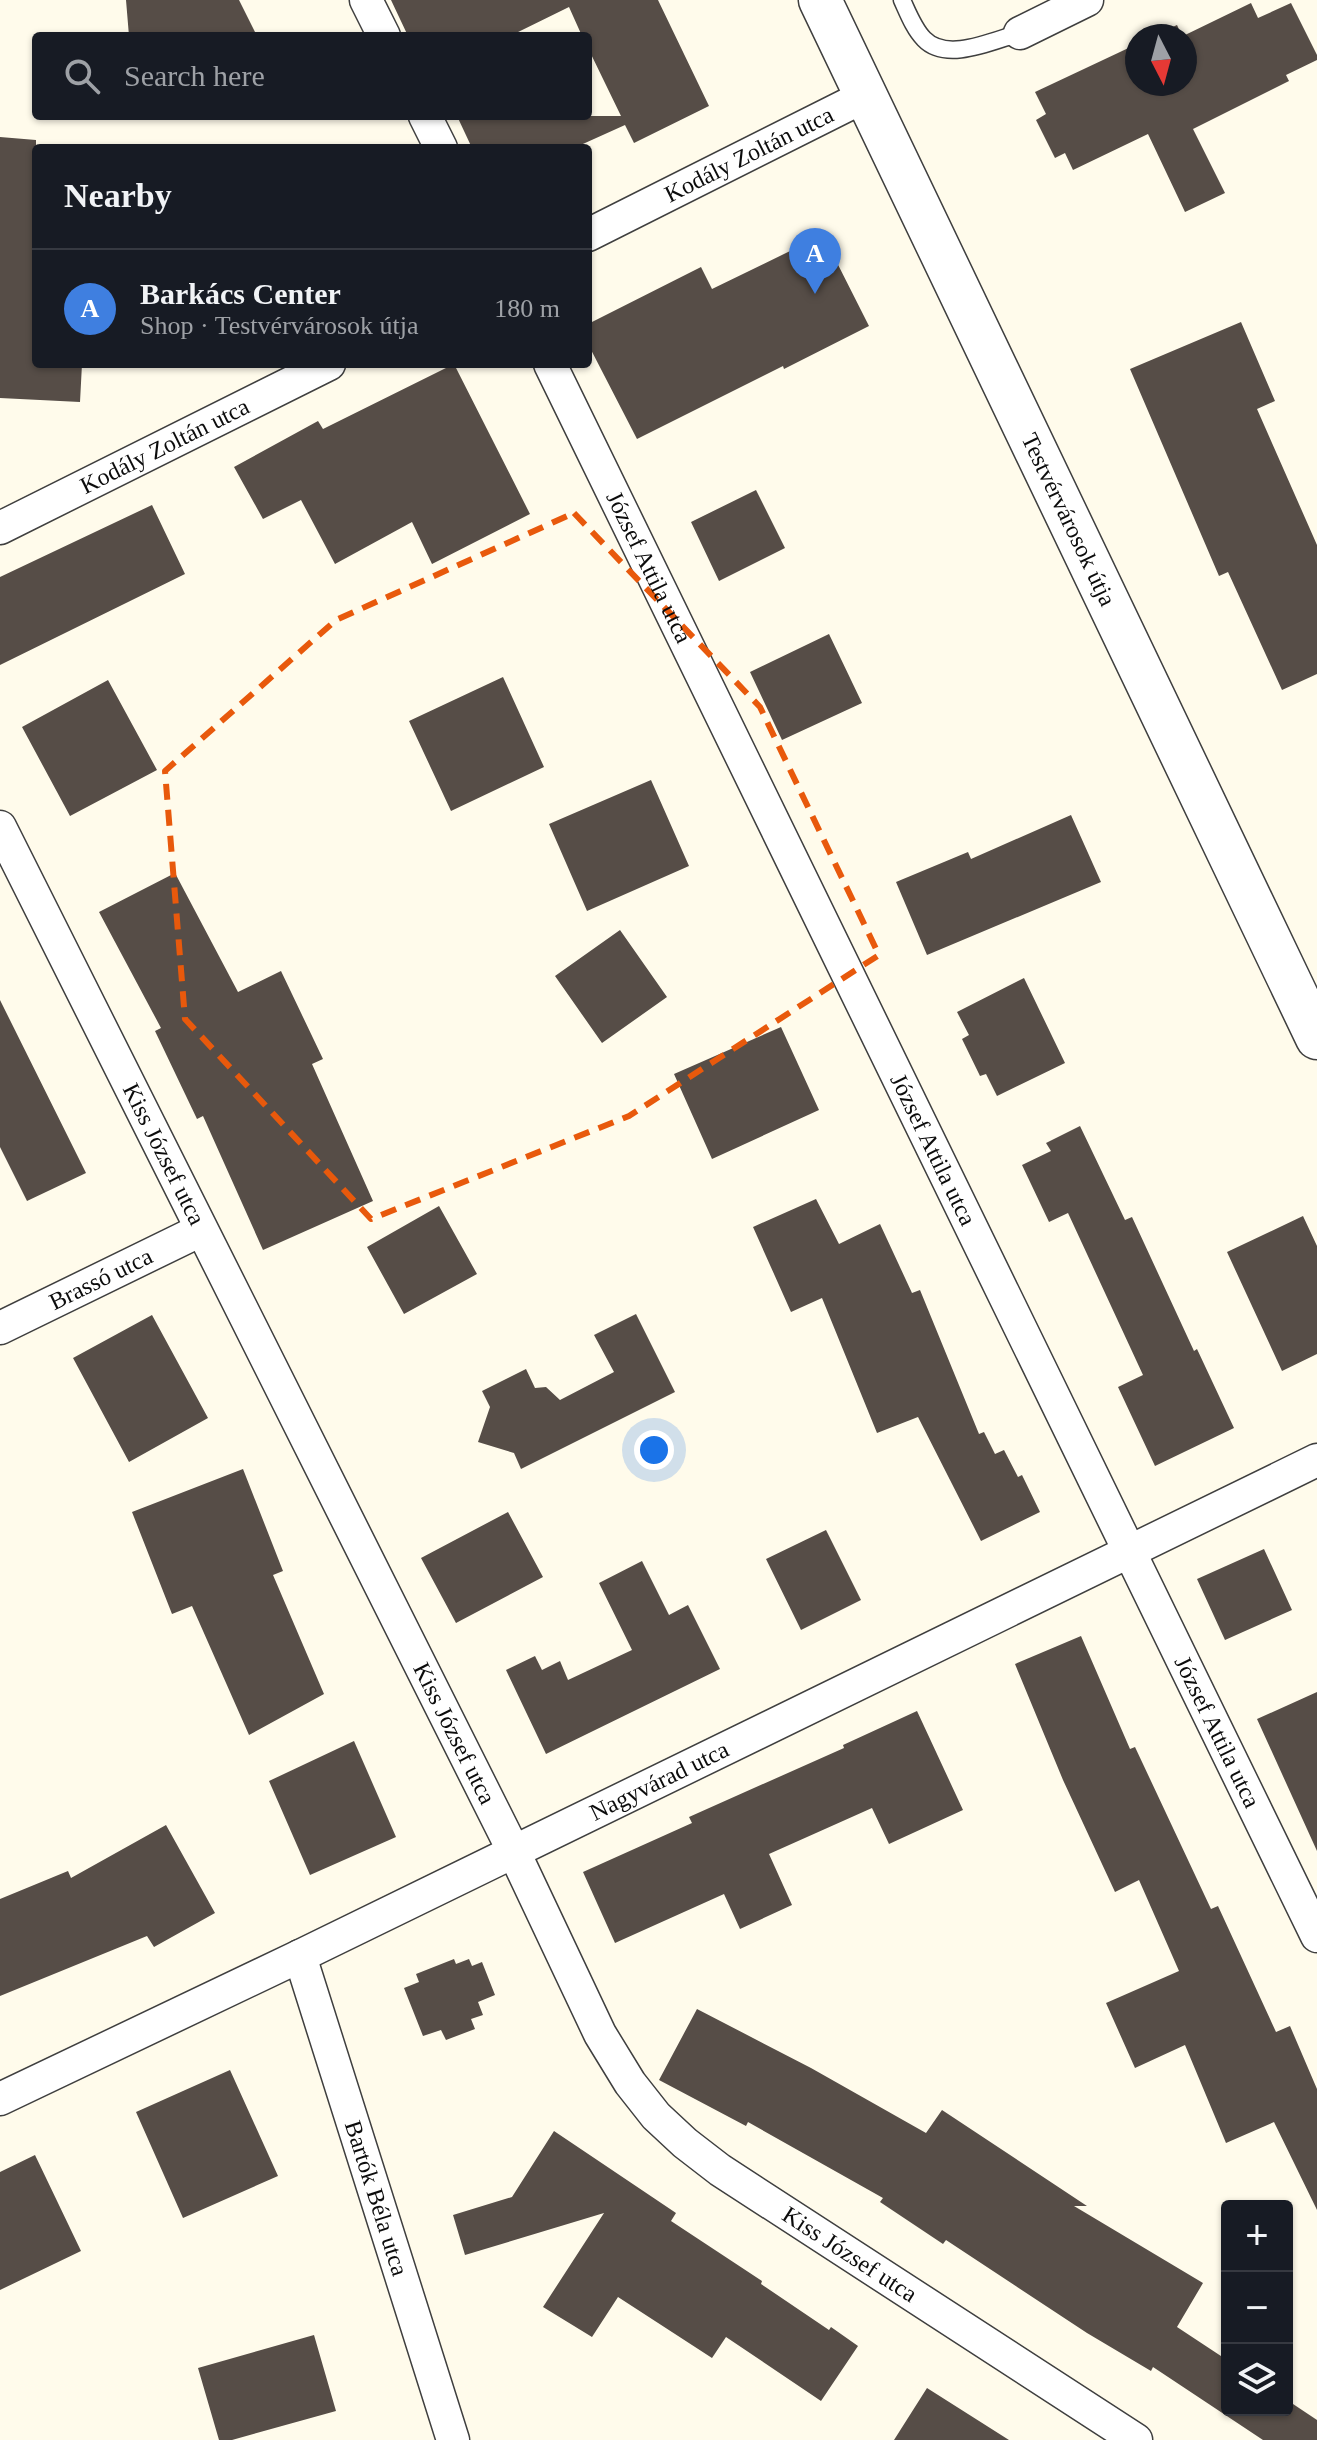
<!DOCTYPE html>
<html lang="en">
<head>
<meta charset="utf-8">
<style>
	body { margin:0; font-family:Georgia,serif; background:#20242c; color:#f1f3f6 }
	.controls { position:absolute; right:24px; bottom:24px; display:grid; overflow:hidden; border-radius:8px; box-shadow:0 2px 6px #0004 }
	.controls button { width:72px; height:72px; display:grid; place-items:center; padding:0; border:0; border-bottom:2px solid #363941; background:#171b24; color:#f1f3f6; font:40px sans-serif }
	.compass { position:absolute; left:1125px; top:24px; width:72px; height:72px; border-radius:50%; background:#171b24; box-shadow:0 2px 6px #0004; rotate:174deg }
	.you { position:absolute; left:654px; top:1450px; width:28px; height:28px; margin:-20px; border:6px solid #fff; border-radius:50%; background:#1a73e8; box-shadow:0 0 0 12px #1a73e833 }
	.badge { display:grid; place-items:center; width:52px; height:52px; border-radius:50%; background:#df9095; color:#fff; font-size:26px; font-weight:700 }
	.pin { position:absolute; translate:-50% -66px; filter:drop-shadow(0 2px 4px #0008) }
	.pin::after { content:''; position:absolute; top:42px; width:28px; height:24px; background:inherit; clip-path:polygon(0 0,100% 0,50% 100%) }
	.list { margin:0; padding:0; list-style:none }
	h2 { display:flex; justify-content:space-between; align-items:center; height:104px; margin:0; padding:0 32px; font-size:34px }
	h2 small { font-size:26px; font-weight:400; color:#9ea1a6 }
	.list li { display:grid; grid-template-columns:52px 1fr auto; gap:24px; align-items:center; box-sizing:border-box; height:120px; padding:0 32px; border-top:2px solid #363941 }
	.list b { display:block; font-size:30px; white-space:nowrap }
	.list p { margin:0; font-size:26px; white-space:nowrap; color:#9ea1a6 }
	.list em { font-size:26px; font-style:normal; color:#9ea1a6 }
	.icon { flex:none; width:44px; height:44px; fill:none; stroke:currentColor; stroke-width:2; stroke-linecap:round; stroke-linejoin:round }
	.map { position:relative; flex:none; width:1317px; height:2440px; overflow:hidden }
	.search { position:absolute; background:#171b24; box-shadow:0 2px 6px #0004; left:32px; top:32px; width:560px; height:88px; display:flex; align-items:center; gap:20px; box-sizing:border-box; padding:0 28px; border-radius:8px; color:#9ea1a6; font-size:30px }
	.panel { position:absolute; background:#171b24; box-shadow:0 2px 6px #0004; left:32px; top:144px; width:560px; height:224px; border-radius:8px }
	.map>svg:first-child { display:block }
	.building { fill:#564d47 }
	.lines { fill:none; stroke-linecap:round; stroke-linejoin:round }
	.service-casing { stroke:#3f3f3f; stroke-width:19 }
	.minor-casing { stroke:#3f3f3f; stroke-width:35 }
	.tertiary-casing { stroke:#3f3f3f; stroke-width:45 }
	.service { stroke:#fff; stroke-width:16 }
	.minor { stroke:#fff; stroke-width:32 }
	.tertiary { stroke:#fff; stroke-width:42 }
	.marked { fill:none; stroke:#e8590c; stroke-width:6; stroke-dasharray:16 10; stroke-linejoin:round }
	.labels { text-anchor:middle; stroke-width:8; stroke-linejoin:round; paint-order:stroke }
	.street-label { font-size:24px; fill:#0c0c0c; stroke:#fff }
</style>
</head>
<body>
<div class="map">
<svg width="1317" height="2440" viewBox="0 0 1317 2440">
	<rect width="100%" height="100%" fill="#fffbeb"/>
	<!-- building -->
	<path class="building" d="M126,0H239L257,36H129Z
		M391,0H658L709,106L634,143L625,125L574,148H472L457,116H621L588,48V36H582L569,7L510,36H408Z
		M1251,3L1258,18L1291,3L1317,55V60L1286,75L1289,81L1193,129L1225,193L1185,212L1148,134L1073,170L1065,153L1055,158L1036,120L1046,114L1035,92L1137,44V84H1185V36H1183Z
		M1177,25L1182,36H1153Z
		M0,137L36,140V364H82L80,402L0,398Z
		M823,235L869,326L784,369L783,366L637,439L588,344V324L701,267L712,289Z
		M1241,322L1275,401L1257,409L1317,545V674L1282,690L1228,572L1219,576L1130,369Z
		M454,364L530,514L432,564L412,522L335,564L301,500L263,519L234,467L318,421L323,429Z
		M756,490L785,548L719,581L691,522Z
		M152,505L185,574L0,665V577Z
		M829,634L862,703L782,740L750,672Z
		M503,677L544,767L451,811L409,721Z
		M108,680L157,770L70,816L22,727Z
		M651,780L689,866L587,911L549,824Z
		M1071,815L1101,882L927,955L896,882L968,852L971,859Z
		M175,873L238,992L281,971L323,1059L312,1064L373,1201L263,1250L203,1116L197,1119L155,1031L161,1028L99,912Z
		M620,930L667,997L602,1043L555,976Z
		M1024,978L1065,1063L997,1096L986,1074L980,1076L962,1039L969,1035L957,1012Z
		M0,1000L86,1173L27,1201L0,1147Z
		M781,1027L819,1110L712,1159L674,1074Z
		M1080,1126L1125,1220L1132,1217L1194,1351L1197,1349L1234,1428L1155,1466L1118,1387L1143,1375L1068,1213L1049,1222L1022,1165L1051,1151L1046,1143Z
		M816,1199L839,1244L880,1224L912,1293L920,1290L979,1434L984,1432L995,1454L1004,1450L1018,1477L1022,1475L1040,1512L981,1541L918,1417L877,1433L822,1298L791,1312L753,1227Z
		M439,1206L477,1274L404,1314L367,1247Z
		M1303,1216L1317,1246V1354L1282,1371L1227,1252Z
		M636,1314L675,1392L521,1469L514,1453L478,1442L490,1407L482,1391L526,1369L535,1388L546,1387L560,1400L614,1372L594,1335Z
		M152,1315L208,1418L129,1462L73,1358Z
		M243,1469L283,1571L273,1575L324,1694L249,1735L192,1606L172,1614L132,1512Z
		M508,1512L543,1577L456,1623L421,1558Z
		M826,1530L861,1600L801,1630L766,1559Z
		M1264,1549L1292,1610L1225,1640L1197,1579Z
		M642,1561L669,1615L688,1605L720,1669L546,1754L506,1670L535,1656L542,1670L560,1661L568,1680L632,1650L599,1583Z
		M1081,1636L1130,1749L1135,1747L1211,1909L1218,1906L1276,2032L1290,2026L1317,2089V2210L1274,2122L1226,2143L1185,2045L1135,2068L1106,2003L1179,1971L1139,1880L1115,1892L1063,1780L1015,1664Z
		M1317,1692V1851L1257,1719Z
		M917,1711L963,1810L889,1844L872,1808L769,1854L792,1905L740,1929L724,1894L615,1943L583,1872L692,1823L689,1817L844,1748L843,1745Z
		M354,1741L396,1837L310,1875L269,1781Z
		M166,1825L215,1913L154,1947L147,1936L0,1996V1899L68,1871L71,1878Z
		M454,1959L456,1964L469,1959L472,1966L482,1962L495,1995L478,2002L483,2015L471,2019L475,2029L446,2040L441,2030L423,2036L404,1988L419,1982L416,1974Z
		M697,2009L811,2068L926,2133L942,2110L1087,2206H1074L1203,2283L1177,2327L1227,2360V2410H1287V2400L1317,2420V2440H1263L1153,2367L1151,2371L1087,2333L946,2240L943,2244L880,2202L883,2198L748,2122L746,2126L659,2080Z
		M230,2070L278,2176L183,2218L136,2112Z
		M554,2131L676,2213L671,2221L762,2281L761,2284L829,2330L831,2327L858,2346L821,2401L726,2337L712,2358L618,2297L592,2337L543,2307L604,2213L465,2255L453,2215L512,2197Z
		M35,2155L81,2251L0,2290V2172Z
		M314,2335L336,2411L232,2440H219L198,2368Z
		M927,2388L1009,2440H894Z"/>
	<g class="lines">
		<!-- service casing -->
		<g class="service-casing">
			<path id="service" d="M902,0C908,13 914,29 924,39C947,63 994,40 1020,33"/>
		</g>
		<!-- minor casing -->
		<g class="minor-casing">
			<g id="minor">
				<path d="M366,0L384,36"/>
				<path d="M1020,33L1087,0"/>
				<path d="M425,116L441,148"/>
				<path id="s1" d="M588,235L865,96"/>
				<path id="s2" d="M550,364L1317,1936"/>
				<path id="s3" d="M0,528L329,364"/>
				<path id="s4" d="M0,827L514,1852L600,2034L630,2083L656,2116L685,2143L720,2170L1136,2440"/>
				<path id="s5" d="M0,1328L201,1230"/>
				<path id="s6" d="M300,1956L453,2440"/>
				<path id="s7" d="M0,2099L300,1956L1317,1460"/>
			</g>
		</g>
		<!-- tertiary casing -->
		<g class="tertiary-casing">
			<g id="tertiary">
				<path id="s8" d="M820,0L1317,1038"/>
			</g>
		</g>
		<!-- service -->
		<use href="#service" class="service"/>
		<!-- minor -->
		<use href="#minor" class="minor"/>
		<!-- tertiary -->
		<use href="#tertiary" class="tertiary"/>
	</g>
	<!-- marked area -->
	<path class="marked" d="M574,513L760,707L879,955L629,1116L371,1219L185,1019L165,771L336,620Z"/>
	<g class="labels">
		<!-- street labels -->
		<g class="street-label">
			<text dy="8" stroke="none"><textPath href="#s1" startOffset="180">Kodály Zoltán utca</textPath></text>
			<text dy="8" stroke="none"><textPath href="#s3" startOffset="184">Kodály Zoltán utca</textPath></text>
			<text dy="8" stroke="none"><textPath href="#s8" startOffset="576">Testvérvárosok útja</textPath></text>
			<text dy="8" stroke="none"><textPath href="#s2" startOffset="226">József Attila utca</textPath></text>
			<text dy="8" stroke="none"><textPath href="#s2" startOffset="874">József Attila utca</textPath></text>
			<text dy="8" stroke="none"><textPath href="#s4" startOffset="366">Kiss József utca</textPath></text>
			<text dy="8" stroke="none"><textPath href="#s5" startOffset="112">Brassó utca</textPath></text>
			<text dy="8" stroke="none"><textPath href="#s2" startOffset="1522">József Attila utca</textPath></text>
			<text dy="8" stroke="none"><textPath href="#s4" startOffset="1014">Kiss József utca</textPath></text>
			<text dy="8" stroke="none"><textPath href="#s7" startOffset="732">Nagyvárad utca</textPath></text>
			<text dy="8" stroke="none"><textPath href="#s6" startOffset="254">Bartók Béla utca</textPath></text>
			<text dy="8" stroke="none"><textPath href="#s4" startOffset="1686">Kiss József utca</textPath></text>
		</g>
	</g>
</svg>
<div class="controls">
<button>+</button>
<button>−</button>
<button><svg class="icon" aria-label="layers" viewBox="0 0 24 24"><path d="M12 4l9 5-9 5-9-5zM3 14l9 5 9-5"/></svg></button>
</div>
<svg class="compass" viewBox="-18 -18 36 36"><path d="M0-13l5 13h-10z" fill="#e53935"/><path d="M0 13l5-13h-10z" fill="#9ea1a6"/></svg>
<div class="you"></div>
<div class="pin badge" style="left:815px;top:294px;background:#3f7fe0">A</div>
<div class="search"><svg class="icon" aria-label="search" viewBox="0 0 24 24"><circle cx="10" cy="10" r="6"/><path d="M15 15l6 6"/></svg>Search here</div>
<section class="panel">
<h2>Nearby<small></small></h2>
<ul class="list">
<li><span class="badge" style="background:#3f7fe0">A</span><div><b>Barkács Center</b><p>Shop · Testvérvárosok útja</p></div><em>180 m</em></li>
</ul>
</section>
</div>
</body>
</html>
